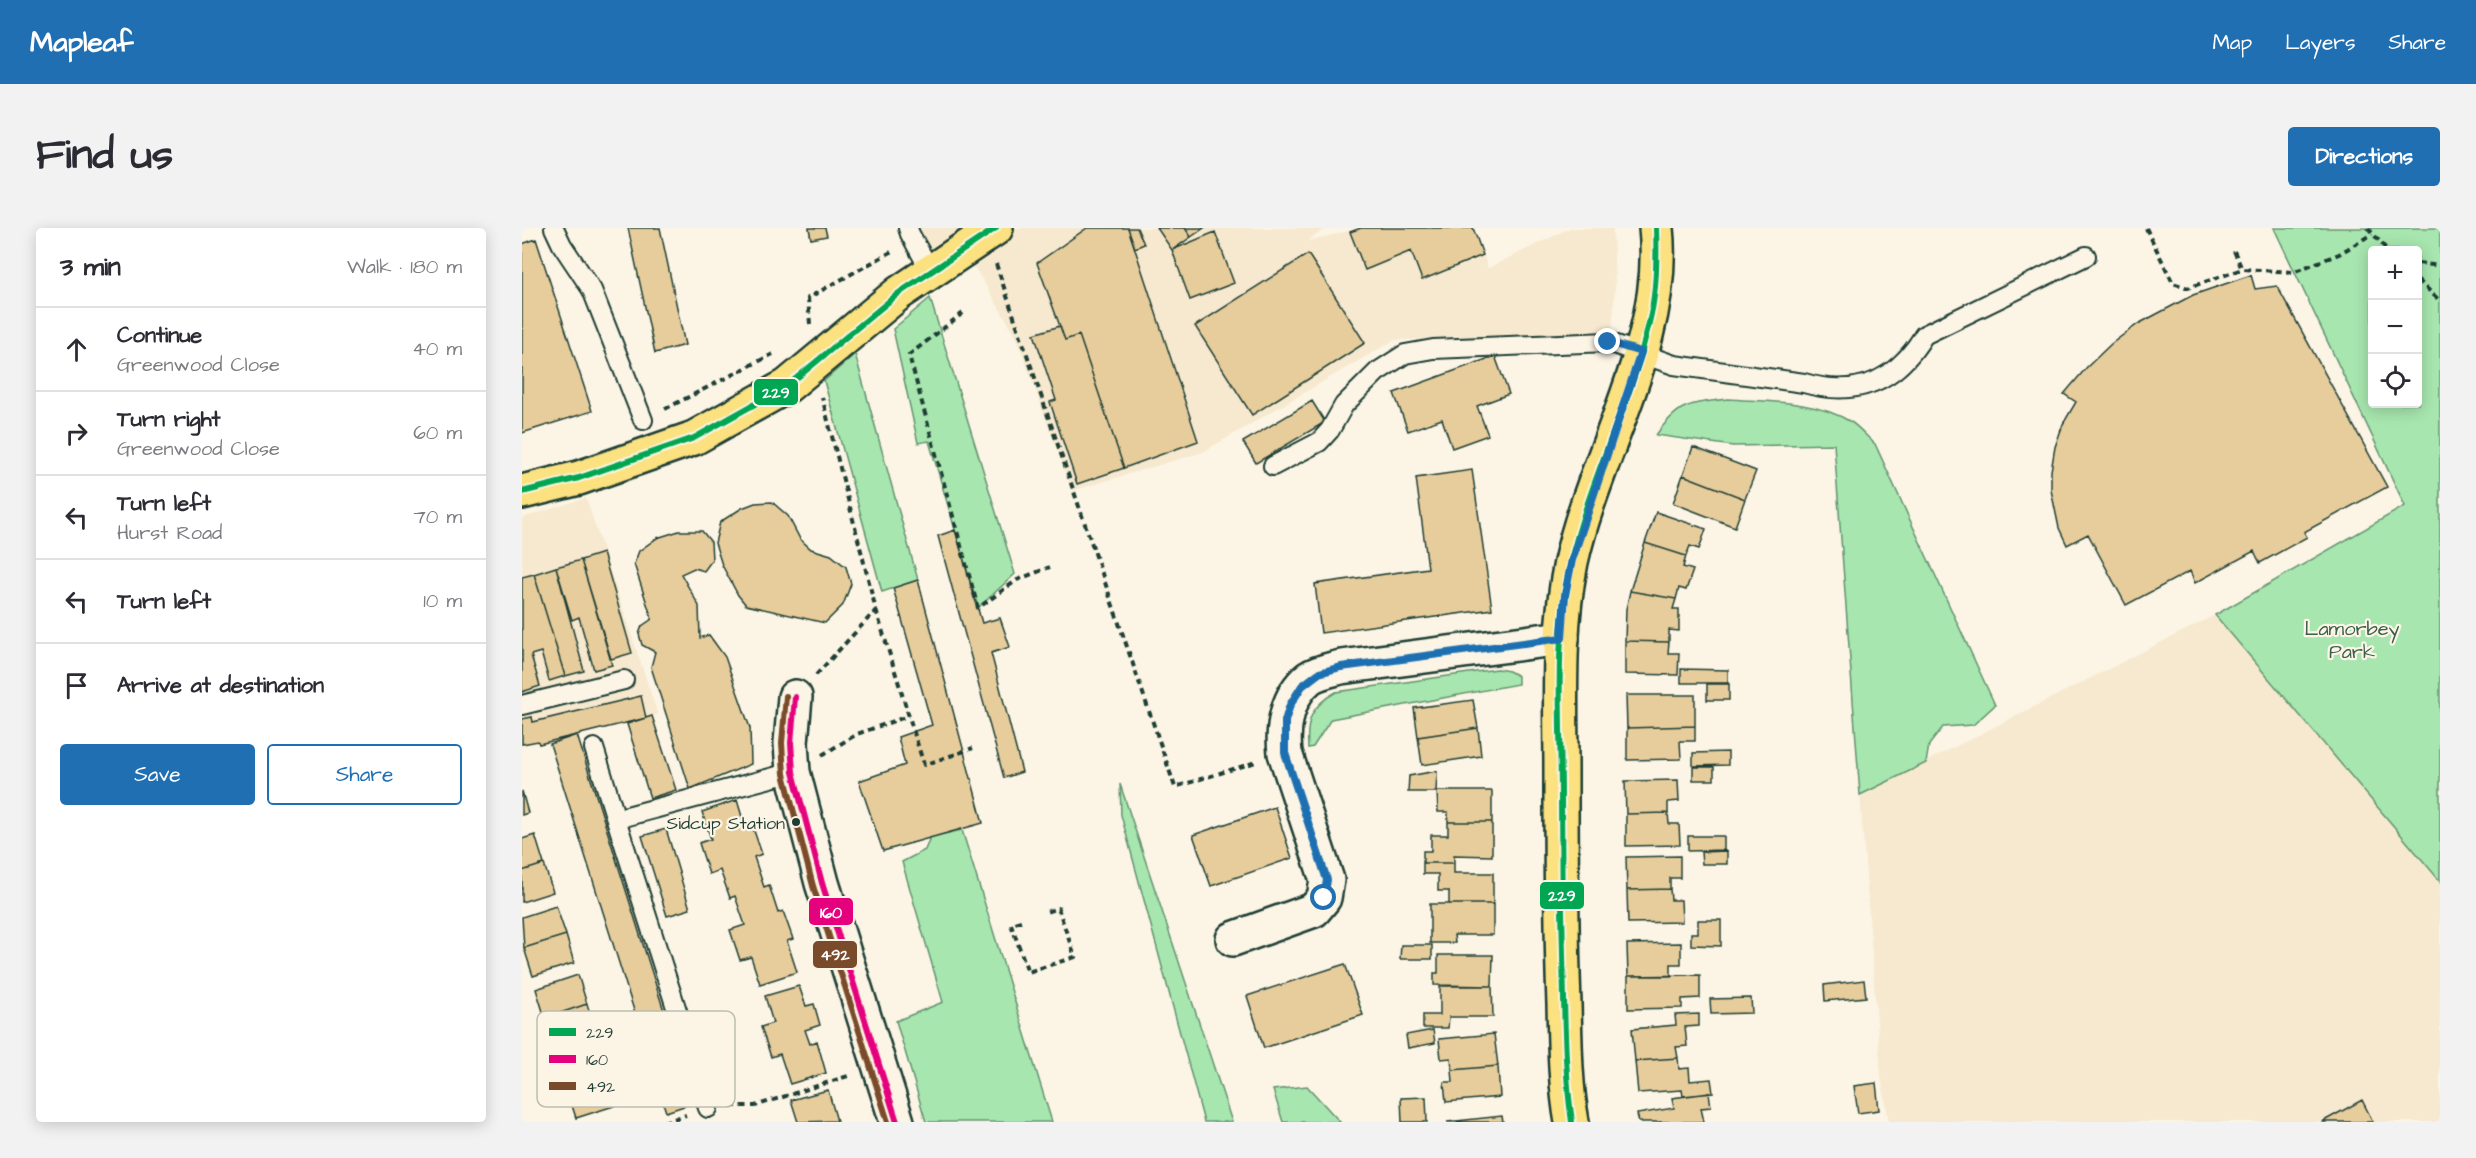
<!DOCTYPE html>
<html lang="en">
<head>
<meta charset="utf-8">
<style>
	body { margin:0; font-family:"Architects Daughter",sans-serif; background:#f2f2f3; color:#2b2b33 }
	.controls { position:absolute; right:18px; top:18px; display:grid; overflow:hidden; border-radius:6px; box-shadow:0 3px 15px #0003 }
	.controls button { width:54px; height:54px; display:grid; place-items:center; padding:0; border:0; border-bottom:2px solid #e1e1e2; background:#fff; color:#2b2b33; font:30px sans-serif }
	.stop { position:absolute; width:18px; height:18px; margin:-14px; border:4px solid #1f6fb2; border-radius:50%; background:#fff }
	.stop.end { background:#1f6fb2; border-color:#fff; box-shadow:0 2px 6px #0008 }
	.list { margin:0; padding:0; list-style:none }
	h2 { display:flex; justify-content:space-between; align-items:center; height:78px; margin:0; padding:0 24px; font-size:26px }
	h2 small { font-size:20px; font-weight:400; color:#7c7c81 }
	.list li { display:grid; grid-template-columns:39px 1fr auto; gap:18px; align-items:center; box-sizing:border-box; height:84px; padding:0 24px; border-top:2px solid #e1e1e2 }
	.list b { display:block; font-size:22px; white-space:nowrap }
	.list p { margin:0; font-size:20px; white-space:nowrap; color:#7c7c81 }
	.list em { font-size:20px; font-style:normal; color:#7c7c81 }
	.actions { display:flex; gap:12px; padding:18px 24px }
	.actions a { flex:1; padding:14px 0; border:2px solid #1f6fb2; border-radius:6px; text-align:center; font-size:21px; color:#1f6fb2 }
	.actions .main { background:#1f6fb2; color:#fff }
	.icon { flex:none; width:33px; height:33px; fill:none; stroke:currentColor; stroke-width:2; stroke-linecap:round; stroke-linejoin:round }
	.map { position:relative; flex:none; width:1918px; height:894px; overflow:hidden; border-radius:6px }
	header { display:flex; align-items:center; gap:36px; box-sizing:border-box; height:84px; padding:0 30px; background:#1f6fb2; color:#fff }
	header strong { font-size:28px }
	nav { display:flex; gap:33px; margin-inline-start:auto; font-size:21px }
	.intro { display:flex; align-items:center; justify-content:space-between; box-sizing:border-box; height:144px; padding:0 36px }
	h1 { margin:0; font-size:42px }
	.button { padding:15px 27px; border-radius:6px; background:#1f6fb2; color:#fff; font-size:21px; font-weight:700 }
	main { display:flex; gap:36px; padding:0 36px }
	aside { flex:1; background:#fff; border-radius:6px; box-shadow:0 3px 15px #0003 }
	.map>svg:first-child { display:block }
	.built { fill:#f6e9cf }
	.green { fill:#a7e6ae; stroke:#639271; stroke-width:1.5; fill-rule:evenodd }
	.building { fill:#e7cd9c; stroke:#1f3d34; stroke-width:1.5 }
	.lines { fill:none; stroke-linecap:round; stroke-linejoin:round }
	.lane-casing { stroke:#1f3d34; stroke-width:22 }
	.street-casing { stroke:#1f3d34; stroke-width:38 }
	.primary-casing { stroke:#1f3d34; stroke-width:38 }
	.path { stroke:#1f3d34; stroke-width:4; stroke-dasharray:6 4.5; stroke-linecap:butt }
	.lane { stroke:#fcf5e5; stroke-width:18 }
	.street { stroke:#fcf5e5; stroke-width:33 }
	.primary { stroke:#fbe180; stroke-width:33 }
	.bus-1-casing { stroke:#fcf5e5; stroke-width:10 }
	.bus-2-casing { stroke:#fcf5e5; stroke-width:10 }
	.bus-3-casing { stroke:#fcf5e5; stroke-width:10 }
	.bus-1 { stroke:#00a651; stroke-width:6 }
	.bus-2 { stroke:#e5007d; stroke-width:6 }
	.bus-3 { stroke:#7a4b2a; stroke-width:6 }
	.route { stroke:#1f6fb2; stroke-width:8 }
	.bus-dot { fill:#1f3d34; stroke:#fcf5e5; stroke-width:2 }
	.labels { text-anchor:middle; stroke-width:4.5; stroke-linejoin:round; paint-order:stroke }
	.bus-label { font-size:18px; fill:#1f3d34; stroke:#fcf5e5; text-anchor:end }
	.park-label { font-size:20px; fill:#3a5f4c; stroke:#fcf5e5 }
	.key { fill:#fcf5e5; stroke:#babeb0; stroke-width:1.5 }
	.key-label { font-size:16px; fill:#1f3d34 }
	.line-badge { stroke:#fcf5e5; stroke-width:2 }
	.badge-label { font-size:16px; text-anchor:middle; font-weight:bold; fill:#fff }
</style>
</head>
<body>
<header>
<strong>Mapleaf</strong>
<nav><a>Map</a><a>Layers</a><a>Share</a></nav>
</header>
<div class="intro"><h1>Find us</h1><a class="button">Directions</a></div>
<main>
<aside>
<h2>3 min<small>Walk · 180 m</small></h2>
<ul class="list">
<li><svg class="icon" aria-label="ahead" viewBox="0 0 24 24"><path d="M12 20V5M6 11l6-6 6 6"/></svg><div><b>Continue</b><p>Greenwood Close</p></div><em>40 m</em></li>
<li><svg class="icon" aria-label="right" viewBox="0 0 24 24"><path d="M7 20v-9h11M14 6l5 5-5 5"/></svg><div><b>Turn right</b><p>Greenwood Close</p></div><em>60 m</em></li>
<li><svg class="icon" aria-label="left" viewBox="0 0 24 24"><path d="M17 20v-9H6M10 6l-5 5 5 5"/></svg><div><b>Turn left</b><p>Hurst Road</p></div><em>70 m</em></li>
<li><svg class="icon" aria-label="left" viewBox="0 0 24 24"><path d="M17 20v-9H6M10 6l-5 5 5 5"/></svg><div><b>Turn left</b></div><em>10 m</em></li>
<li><svg class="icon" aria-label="arrive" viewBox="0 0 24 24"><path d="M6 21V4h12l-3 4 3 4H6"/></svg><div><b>Arrive at destination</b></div></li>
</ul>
<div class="actions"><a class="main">Save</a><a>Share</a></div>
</aside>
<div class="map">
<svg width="1918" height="894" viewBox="0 0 1918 894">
	<rect width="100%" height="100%" fill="#fcf5e5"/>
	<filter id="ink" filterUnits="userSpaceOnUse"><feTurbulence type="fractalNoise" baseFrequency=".0167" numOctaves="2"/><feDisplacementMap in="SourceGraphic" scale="12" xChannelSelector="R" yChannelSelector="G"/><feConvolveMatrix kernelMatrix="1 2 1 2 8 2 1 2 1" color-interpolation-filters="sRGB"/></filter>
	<g filter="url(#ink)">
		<!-- built -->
		<path class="built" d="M381,0H805L785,13L839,0H951L966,40L1048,0H1091L1093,59L1090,106L872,112L681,224L550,263L494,108L453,40L384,15Z
			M64,270L136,487L17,516L16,513L0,517V290Z
			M1693,387L1918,653V894H1367L1359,849L1338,567Z"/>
		<!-- green -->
		<path class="green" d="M1752,0H1918V653L1693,387L1883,278ZM1850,22H1896V176H1850Z
			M408,70L493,346L456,380L407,213L396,215L371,101Z
			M333,126L396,352L360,364L302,153Z
			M1206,171C1246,174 1293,172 1329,194C1337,199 1345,209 1353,216L1473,477L1451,497L1421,499L1407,517L1404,535L1338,567L1312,216L1211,218L1134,207C1158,174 1167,176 1206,171Z
			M975,441L987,443L996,448V456L809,491L791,519L786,520C784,492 789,478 814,464Z
			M598,556L710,894H682L599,587Z
			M440,602L530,894H404L374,793L421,774L380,634L403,622L408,609Z
			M785,858L818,894H761L751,862Z"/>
		<!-- building -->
		<path class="building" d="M106,0H138L163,117L133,125Z
			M287,0H303L305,8L289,11Z
			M565,0H606L676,213L602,240L557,107L543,112L515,35Z
			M606,0H615L622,16L613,20Z
			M635,0H663L669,9L650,22Z
			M663,0H682L669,9Z
			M839,0H951L961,27L900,52L889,23L843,42L828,4Z
			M693,4L712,55L668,72L650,22Z
			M14,11L70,183L0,205V16Z
			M786,26L843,115L730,187L673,98Z
			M1729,47L1733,61L1755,58L1865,259L1782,304L1785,309L1738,335L1732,323L1673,355L1668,343L1604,377L1566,306L1545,317L1537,300L1529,262V243L1533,219L1541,196L1554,174L1542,166L1565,139L1589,116L1616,96L1671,67Z
			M538,98L543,112L557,107L602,240L555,256L528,174L534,172L512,106Z
			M973,128L987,166L955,178L966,207L930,220L920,191L886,203L872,165Z
			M790,173L803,194L734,235L721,214Z
			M1171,219L1234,243L1223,271L1161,247Z
			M950,242L970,381L799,405L793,356L906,340L894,250Z
			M1161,247L1223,271L1213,299L1151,275Z
			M250,274L266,288L278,311L289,321L309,327L324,339L329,356L321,377L303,395L224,377L216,367L200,337L193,315L198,294L220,280L233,275Z
			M1134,284L1184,301L1177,321L1168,318L1164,328L1123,315Z
			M433,302L460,395L478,390L488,419L469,425L500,544L482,550L416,308Z
			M157,303H180L189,314L190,332L182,343L172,340L159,346L177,378L178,410L187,407L203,429L228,500L229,536L168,561L129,439L133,424L120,417L117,406L120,398L130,391L112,336L117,323L135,310Z
			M1123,315L1164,328L1161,339L1171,342L1164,362L1157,360L1154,371L1108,363Z
			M81,325L110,425L89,431L59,332Z
			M59,332L90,437L72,442L57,389L50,392L34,339Z
			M34,339L62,443L43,448L12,346Z
			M12,346L43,448L27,453L19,424L9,427L18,458L0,464V349Z
			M396,352L461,595L361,623L337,553L383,537L376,509L410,497L371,360Z
			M1108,363L1154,371L1151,381H1157V403L1147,402V414L1103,413L1104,381Z
			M1103,413L1147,414L1146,425H1157L1156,447L1103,446Z
			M1159,441L1206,442V455H1159Z
			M1185,456H1207V472H1185Z
			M1104,467H1173V498L1105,500Z
			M119,468L124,490L17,516L16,513L0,516V491L10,489L11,494Z
			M951,472L956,500L896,509L892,480Z
			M130,488L154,562L128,570L105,496Z
			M1173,498V513H1158L1159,531L1105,532V500Z
			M956,500L959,528L900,537L896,509Z
			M55,507L171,875L144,884L28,516Z
			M1206,524V537L1171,538V525Z
			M1171,539H1192V552H1171Z
			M915,543L914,564H886L887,548Z
			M1156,552L1157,573L1146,574V585L1104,586L1103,553Z
			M0,563L6,585L0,587Z
			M915,563H970V594H926V584H916Z
			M215,572L224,602L231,600L240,626L232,629L242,659L247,657L256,685L261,683L271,711L265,713L275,744L238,756L229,729L218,732L208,702L223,697L213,668L208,670L198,642L187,646L177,615L189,611L180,584Z
			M753,579L770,630L689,658L671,607Z
			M1146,585L1147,596H1157L1158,617L1104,618V586Z
			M926,594H970V628L932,627V635H901V623H909V607H926Z
			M144,601L168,681L145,688L120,608Z
			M13,607L22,636L0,643V611Z
			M1166,608H1202V622L1166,623Z
			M1205,623V636H1180L1179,624Z
			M1158,628V650H1148V661L1105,662L1104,629Z
			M901,635H932V645H971V676H927V663H916V646H901Z
			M22,636L31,664L0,674V643Z
			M1148,661L1149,672H1159L1160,694L1106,695L1105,662Z
			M908,676H971V707H932L933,715H908Z
			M34,678L44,707L2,720L0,689Z
			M1176,692H1199V718L1169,717V705H1176Z
			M44,707L52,735L11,748L2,720Z
			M1159,715V736H1149V748H1106L1105,716Z
			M879,717H910V731H878Z
			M916,727H971L970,758L912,757V745H916Z
			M823,736L841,787L742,820L725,768Z
			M56,747L65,776L23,790L14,761Z
			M1178,747V770L1160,771V780L1106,781V748Z
			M1342,752L1344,769L1303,773L1302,757Z
			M277,758L284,778L292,776L298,797L283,802L288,816L295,813L304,845L268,856L258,826L249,829L239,799L251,795L243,768Z
			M918,758H970L971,789H927L926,800H901V787H918Z
			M1229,770L1230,785L1189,786L1188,771Z
			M65,776L74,804L33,818L23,790Z
			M1177,786V798L1163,799L1165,818L1154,819L1156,830L1113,833L1110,801L1154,797L1153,787Z
			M911,802L913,815L886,820L884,807Z
			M972,806L976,838L930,842L929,830L919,831L917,811Z
			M1156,830L1157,841L1167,840L1168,853L1189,851L1191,865L1161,868L1160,862L1116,865L1113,833Z
			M976,838L978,869L924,874L922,854H931L930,842Z
			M87,848L95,877L54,890L45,862Z
			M1354,855L1357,882L1336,885L1332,858Z
			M306,862L315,893L276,894L269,872Z
			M1187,865L1189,879L1179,880L1182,894H1117L1115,886L1152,880L1150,870Z
			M904,869L905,894H880L879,870Z
			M1840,872L1851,894H1800Z
			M980,888L981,894H925Z"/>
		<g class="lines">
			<!-- lane casing -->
			<g class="lane-casing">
				<path id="lane" d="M32,0L40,17L70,62L121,192
					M386,0L388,6L409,44
					M751,238L797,214L808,202L822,177L855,144L883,126L911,121L1086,114L1152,137L1282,155C1334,170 1374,154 1402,107L1564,28
					M0,477L102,452
					M72,520L94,591
					M186,880L94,591L271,544"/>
			</g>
			<!-- street casing -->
			<g class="street-casing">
				<path id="street" d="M273,469L269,515L271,544L300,655L375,894
					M711,711L792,682L802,670L805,652L763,525C760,499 765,468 787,450C796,444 808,442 819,439L1040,410"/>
			</g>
			<!-- primary casing -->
			<g class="primary-casing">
				<path id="primary" d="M0,264L57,250L172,210L265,158L377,65L474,0
					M1050,894C1043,855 1043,815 1042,776C1039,698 1039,621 1039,543C1039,474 1035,402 1049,334C1073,225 1146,113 1134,0"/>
			</g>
			<!-- path -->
			<path class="path" d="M1624,0L1651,55L1666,60L1720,41L1771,44L1817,26L1850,6
				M1846,0L1865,22
				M1712,23L1720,41
				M1896,35L1918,38
				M474,36L653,559L734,534
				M1896,52L1918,73
				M441,85L387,127L456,380L495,352L528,339
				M288,96L286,70L369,24
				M143,181L251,126
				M354,382L402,537L451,520
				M294,447L354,382L300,169
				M300,527L335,506L386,488
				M499,693L489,696L506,744L553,729L536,680L524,684
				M209,878H233L329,847
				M142,894L164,887"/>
			<!-- lane -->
			<use href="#lane" class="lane"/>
			<!-- street -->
			<use href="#street" class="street"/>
			<!-- primary -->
			<use href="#primary" class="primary"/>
			<!-- bus-1 casing -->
			<g class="bus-1-casing">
				<path id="bus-1" d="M0,264L57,250L172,210L265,158L377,65L474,0
					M1050,894C1044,853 1043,812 1042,771C1040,704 1039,637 1039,570C1039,492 1032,410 1049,334C1068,249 1111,171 1129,86C1135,58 1135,29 1134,0"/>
			</g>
			<!-- bus-2 casing -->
			<g class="bus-2-casing">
				<path id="bus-2" d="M273,469L269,515L271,544L300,655L375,894"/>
			</g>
			<!-- bus-3 casing -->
			<g class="bus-3-casing">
				<path id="bus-3" d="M264,468L260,515L262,546L291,658L366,894"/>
			</g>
			<!-- bus-1 -->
			<use href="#bus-1" class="bus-1"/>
			<!-- bus-2 -->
			<use href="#bus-2" class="bus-2"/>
			<!-- bus-3 -->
			<use href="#bus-3" class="bus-3"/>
		</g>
	</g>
	<g class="lines" filter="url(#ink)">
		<!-- route -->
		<path class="route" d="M802,670L805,652L763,525V493L768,477L780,458L797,445L819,439L1040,410L1043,367L1050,332L1119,124L1086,114"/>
	</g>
	<!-- markers -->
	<circle class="bus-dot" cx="274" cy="594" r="5"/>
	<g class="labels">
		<!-- bus labels -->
		<g class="bus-label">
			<text x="263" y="601">Sidcup Station</text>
		</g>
		<!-- park labels -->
		<g class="park-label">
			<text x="1830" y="407">Lamorbey<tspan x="1830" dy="23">Park</tspan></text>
		</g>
	</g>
	<!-- legend -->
	<rect x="15" y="783" width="198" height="96" rx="9" class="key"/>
	<rect x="27" y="800" width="27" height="8" fill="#00a651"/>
	<rect x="27" y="827" width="27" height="8" fill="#e5007d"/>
	<rect x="27" y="854" width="27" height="8" fill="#7a4b2a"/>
	<g class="key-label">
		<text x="64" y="810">229</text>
		<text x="64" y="837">160</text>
		<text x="64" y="864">492</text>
	</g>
	<g class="line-badge">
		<rect x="231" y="150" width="46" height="28" rx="6" fill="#00a651"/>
		<rect x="1017" y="653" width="46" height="29" rx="6" fill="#00a651"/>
		<rect x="286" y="669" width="46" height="29" rx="6" fill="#e5007d"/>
		<rect x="290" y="712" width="46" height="29" rx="6" fill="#7a4b2a"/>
	</g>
	<g class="badge-label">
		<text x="254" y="170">229</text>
		<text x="1040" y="673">229</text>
		<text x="309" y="690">160</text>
		<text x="313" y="732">492</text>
	</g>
</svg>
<div class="controls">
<button>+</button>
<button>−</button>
<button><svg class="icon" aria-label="locate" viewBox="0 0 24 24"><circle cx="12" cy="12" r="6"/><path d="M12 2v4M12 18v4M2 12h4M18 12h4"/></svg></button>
</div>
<div class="stop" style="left:802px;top:670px"></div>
<div class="stop end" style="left:1086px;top:114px"></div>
</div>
</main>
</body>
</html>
